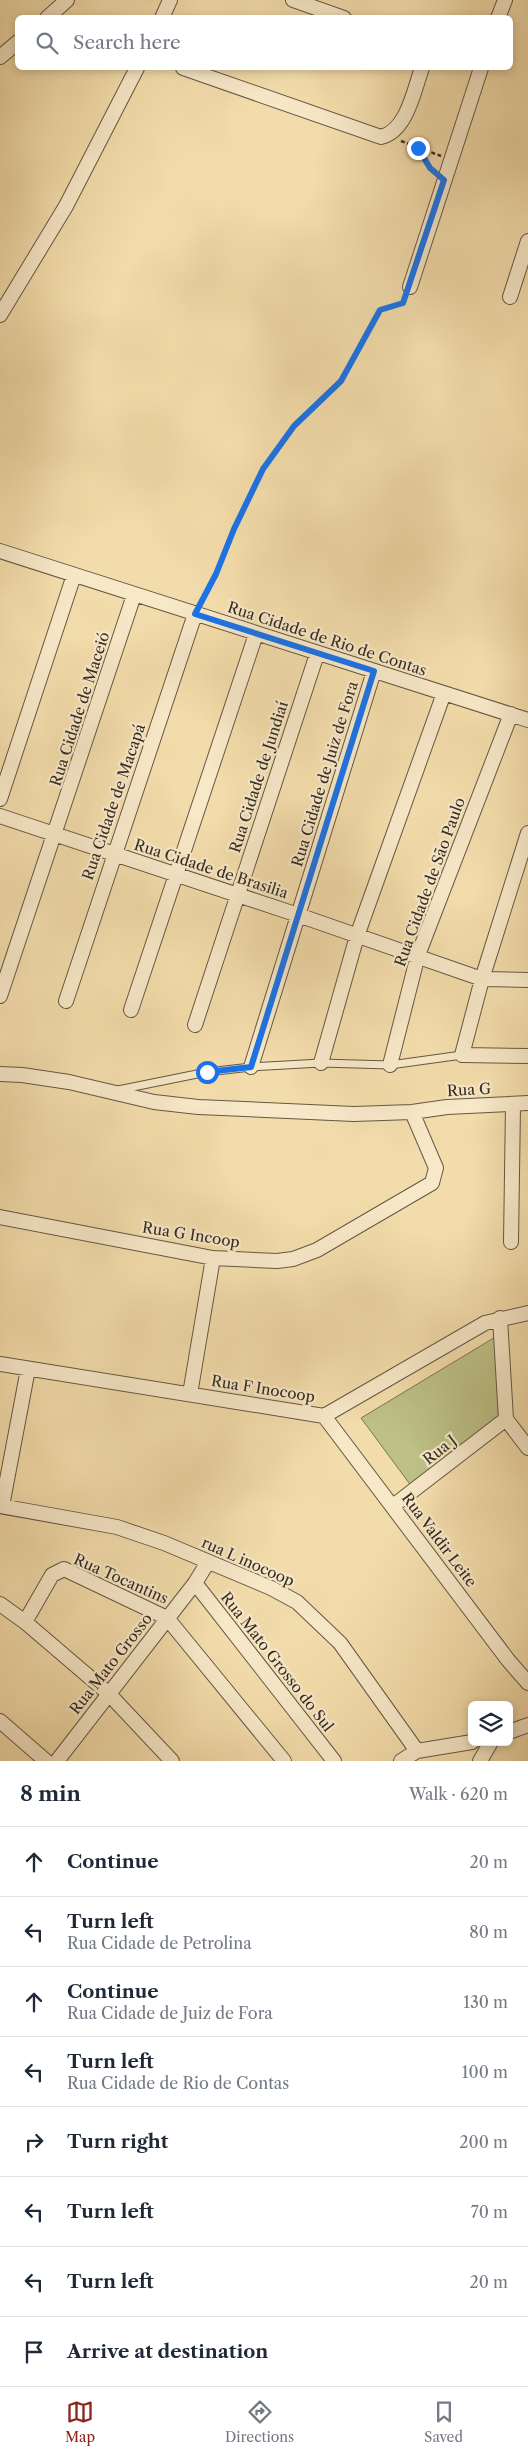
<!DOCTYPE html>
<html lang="en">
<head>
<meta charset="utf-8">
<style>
	body { margin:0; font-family:"Libre Caslon Text",serif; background:#f6f6f7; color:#1f2937 }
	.controls { position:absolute; right:15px; bottom:15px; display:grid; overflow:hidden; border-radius:8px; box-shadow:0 2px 8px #0003 }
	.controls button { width:45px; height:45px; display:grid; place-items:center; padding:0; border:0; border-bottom:1px solid #e0e1e3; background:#fff; color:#1f2937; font:25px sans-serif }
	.stop { position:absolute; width:15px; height:15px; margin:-11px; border:4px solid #1a73e8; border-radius:50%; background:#fff }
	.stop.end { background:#1a73e8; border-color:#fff; box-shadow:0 1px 5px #0008 }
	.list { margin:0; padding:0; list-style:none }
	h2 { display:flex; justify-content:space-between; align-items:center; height:65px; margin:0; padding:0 20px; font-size:21px }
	h2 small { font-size:16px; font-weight:400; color:#747a83 }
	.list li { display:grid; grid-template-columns:32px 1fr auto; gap:15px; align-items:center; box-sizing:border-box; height:70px; padding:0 20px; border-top:1px solid #e0e1e3 }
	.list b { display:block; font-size:19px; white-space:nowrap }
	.list p { margin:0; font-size:16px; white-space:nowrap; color:#747a83 }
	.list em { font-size:16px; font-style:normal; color:#747a83 }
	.icon { flex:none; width:28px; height:28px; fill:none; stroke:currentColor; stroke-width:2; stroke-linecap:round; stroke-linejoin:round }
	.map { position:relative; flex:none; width:528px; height:1761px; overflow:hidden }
	.search { position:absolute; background:#fff; box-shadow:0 2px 8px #0003; left:15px; right:15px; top:15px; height:55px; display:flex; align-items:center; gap:12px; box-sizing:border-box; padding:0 18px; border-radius:8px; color:#747a83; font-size:19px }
	.sheet { height:625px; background:#fff }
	nav { display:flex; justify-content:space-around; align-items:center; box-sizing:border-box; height:70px; border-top:1px solid #e0e1e3; background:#fff; font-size:14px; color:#747a83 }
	nav a { display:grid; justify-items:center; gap:2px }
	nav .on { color:#8f2418 }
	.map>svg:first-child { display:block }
	.green { fill:#bdc087; stroke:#787654 }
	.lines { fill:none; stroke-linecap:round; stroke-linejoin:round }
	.service-casing { stroke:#645844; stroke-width:9 }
	.minor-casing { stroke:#645844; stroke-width:16 }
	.path { stroke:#342c22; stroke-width:2.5; stroke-dasharray:4 2.5; stroke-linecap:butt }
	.service { stroke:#f7e8c8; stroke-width:7 }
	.minor { stroke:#f7e8c8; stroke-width:14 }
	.route { stroke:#1a73e8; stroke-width:6 }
	.labels { text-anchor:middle; stroke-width:4.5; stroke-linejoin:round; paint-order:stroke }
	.street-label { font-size:15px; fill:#342c22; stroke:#f7e8c8 }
</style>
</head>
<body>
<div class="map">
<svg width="528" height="1761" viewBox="0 0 528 1761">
	<rect width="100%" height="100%" fill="#f3dcab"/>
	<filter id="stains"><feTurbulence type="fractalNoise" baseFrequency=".004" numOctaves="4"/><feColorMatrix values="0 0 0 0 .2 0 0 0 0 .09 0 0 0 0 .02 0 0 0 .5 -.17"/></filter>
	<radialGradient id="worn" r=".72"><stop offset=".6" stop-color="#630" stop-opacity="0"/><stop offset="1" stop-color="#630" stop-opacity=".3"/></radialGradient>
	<!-- green -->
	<path class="green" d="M497,1336L505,1417L412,1487L361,1418Z"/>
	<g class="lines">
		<!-- service casing -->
		<g class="service-casing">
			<path id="service" d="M118,1090L207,1072L251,1067L321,1063L390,1065L462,1055"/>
		</g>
		<!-- minor casing -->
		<g class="minor-casing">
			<path id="minor" d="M293,0L344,18
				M47,18L67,0
				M162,18L170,0
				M498,18L505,0
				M0,57L18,42
				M183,68L381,137C407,131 414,90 422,68
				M410,287L481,68
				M510,297L528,241
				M0,315L66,206L137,68
				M0,551L528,720
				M0,799L74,575
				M0,816L298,915L482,979L528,980
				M528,833L482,979L462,1055L528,1056
				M0,996L134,595
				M66,1001L195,614
				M131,1010L256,634
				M195,1025L317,654
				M321,1063L357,936L444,693
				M390,1065L418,955L511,714
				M251,1067L374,671
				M0,1074L22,1075L69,1082L154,1102L198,1107L354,1114L412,1112L447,1107L528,1103
				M0,1217L213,1258L277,1261L293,1259L317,1250L432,1183L436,1168L412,1112
				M511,1242L513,1105
				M500,1318L506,1419L528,1448
				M0,1364L324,1416L485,1323L528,1313
				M190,1394L213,1258
				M324,1416L508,1660L528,1683
				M0,1506L117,1527L164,1543L271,1588L297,1602L340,1643L417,1751
				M2,1506L28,1369
				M393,1506L506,1419
				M195,1583L334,1761
				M0,1604L25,1622L108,1693L172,1761
				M25,1622L52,1575L64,1569L167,1618L284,1761
				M0,1721L46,1761
				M509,1732L528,1725
				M57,1761L195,1583L208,1562
				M401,1761L417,1751L472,1742
				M480,1761L491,1742"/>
		</g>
		<!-- path -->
		<path class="path" d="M401,141L441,156
			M419,150L434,172
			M201,603L217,574L234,529L263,469L294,427L341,381L380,310L403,303L405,298"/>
		<!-- service -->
		<use href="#service" class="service"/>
		<!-- minor -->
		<use href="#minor" class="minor"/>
	</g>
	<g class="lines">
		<!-- route -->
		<path class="route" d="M207,1072L251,1067L374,671L195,614L216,574L234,529L263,469L294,426L341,381L380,310L403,303L444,180L430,168L418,148"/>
	</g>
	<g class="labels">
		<!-- street labels -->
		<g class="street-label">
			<text transform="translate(327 639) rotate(18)" y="5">Rua Cidade de Rio de Contas</text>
			<text transform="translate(80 709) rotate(-72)" y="5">Rua Cidade de Maceió</text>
			<text transform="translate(325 774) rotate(-73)" y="5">Rua Cidade de Juiz de Fora</text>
			<text transform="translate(259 777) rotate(-72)" y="5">Rua Cidade de Jundiaí</text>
			<text transform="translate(114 802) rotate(-71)" y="5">Rua Cidade de Macapá</text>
			<text transform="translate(211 869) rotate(18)" y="5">Rua Cidade de Brasilia</text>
			<text transform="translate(430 882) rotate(-70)" y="5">Rua Cidade de São Paulo</text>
			<text transform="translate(469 1090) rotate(-3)" y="5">Rua G</text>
			<text transform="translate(191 1235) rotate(9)" y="5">Rua G Incoop</text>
			<text transform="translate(263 1389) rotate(9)" y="5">Rua F Inocoop</text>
			<text transform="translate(440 1450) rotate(-38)" y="5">Rua J</text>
			<text transform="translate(439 1540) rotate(53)" y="5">Rua Valdir Leite</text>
			<text transform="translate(248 1562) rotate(24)" y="5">rua L inocoop</text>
			<text transform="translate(121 1579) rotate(24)" y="5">Rua Tocantins</text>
			<text transform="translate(277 1662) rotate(52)" y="5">Rua Mato Grosso do Sul</text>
			<text transform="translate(111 1664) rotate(-52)" y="5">Rua Mato Grosso</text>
		</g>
	</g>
	<rect width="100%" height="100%" filter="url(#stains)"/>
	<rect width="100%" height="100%" fill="url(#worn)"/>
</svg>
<div class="controls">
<button><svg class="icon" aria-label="layers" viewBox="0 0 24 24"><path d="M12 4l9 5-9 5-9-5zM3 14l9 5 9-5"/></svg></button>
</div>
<div class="stop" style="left:207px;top:1072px"></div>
<div class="stop end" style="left:418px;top:148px"></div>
<div class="search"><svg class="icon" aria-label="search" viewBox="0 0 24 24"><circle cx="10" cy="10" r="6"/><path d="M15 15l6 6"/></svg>Search here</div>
</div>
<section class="sheet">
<h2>8 min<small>Walk · 620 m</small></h2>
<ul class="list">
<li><svg class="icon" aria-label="ahead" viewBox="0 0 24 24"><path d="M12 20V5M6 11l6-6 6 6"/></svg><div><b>Continue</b></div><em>20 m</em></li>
<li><svg class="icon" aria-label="left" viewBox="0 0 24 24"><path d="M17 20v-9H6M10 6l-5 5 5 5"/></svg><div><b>Turn left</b><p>Rua Cidade de Petrolina</p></div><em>80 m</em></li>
<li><svg class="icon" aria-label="ahead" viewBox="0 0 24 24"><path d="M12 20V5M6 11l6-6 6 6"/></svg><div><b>Continue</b><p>Rua Cidade de Juiz de Fora</p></div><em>130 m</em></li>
<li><svg class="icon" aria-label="left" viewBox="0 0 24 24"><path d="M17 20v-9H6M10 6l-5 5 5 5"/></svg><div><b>Turn left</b><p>Rua Cidade de Rio de Contas</p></div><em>100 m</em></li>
<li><svg class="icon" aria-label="right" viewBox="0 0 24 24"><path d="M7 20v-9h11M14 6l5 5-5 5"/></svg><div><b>Turn right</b></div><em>200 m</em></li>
<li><svg class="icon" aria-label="left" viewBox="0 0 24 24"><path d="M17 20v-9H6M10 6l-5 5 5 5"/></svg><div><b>Turn left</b></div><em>70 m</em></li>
<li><svg class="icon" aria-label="left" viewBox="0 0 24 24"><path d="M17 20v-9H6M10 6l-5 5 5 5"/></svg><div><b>Turn left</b></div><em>20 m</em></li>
<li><svg class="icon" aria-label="arrive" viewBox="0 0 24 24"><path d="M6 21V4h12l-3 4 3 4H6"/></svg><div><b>Arrive at destination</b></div></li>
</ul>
</section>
<nav>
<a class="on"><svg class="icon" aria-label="map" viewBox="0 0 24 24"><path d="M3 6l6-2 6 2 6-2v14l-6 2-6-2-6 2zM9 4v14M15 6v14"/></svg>Map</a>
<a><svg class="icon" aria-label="directions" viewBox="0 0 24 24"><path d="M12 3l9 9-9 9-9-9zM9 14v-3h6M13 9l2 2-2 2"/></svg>Directions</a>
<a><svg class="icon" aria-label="saved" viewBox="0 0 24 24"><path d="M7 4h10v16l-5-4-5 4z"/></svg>Saved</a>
</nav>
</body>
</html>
